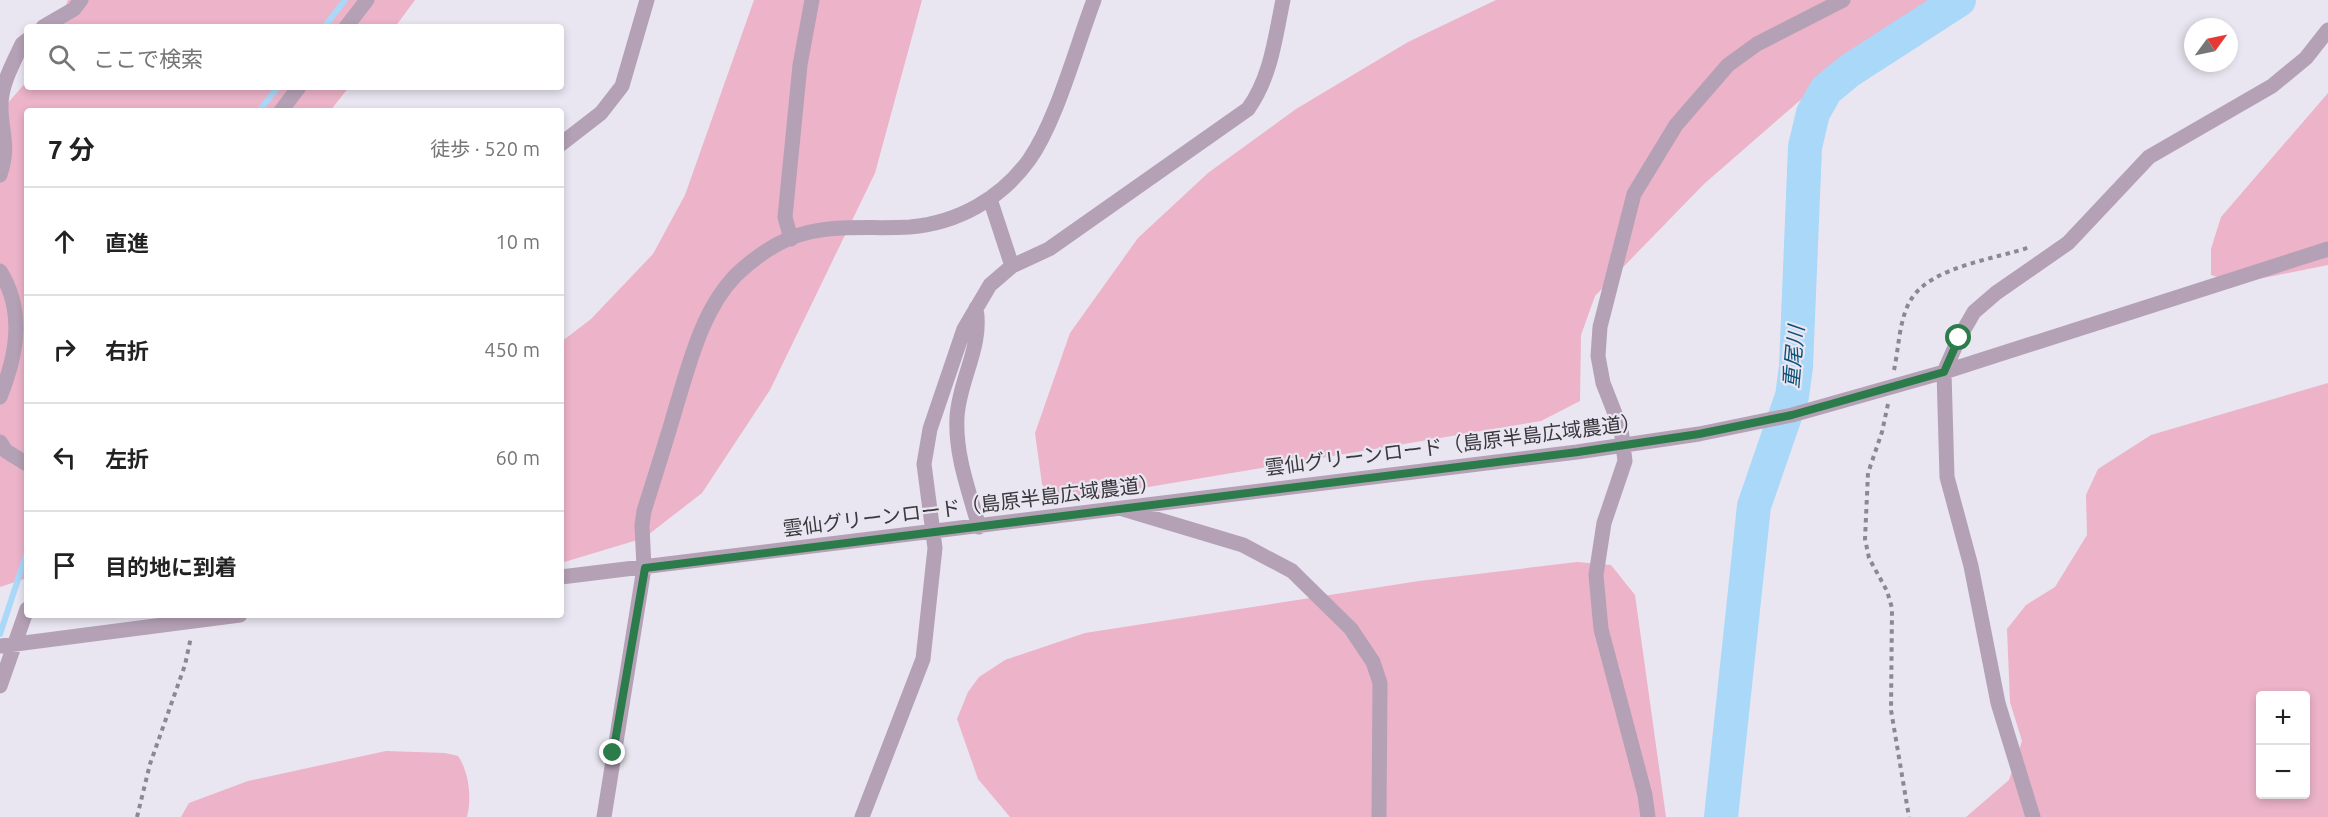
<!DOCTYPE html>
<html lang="ja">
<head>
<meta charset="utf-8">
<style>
	body { margin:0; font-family:Ubuntu,"Noto Sans JP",sans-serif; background:#f6f6f6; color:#222 }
	.controls { position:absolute; right:18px; bottom:18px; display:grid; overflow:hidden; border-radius:6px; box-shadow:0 3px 9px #0003 }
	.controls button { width:54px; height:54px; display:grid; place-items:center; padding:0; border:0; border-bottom:2px solid #e0e0e0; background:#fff; color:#222; font:30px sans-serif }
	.compass { position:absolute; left:2184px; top:18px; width:54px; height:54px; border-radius:50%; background:#fff; box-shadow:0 3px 9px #0003; rotate:57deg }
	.stop { position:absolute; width:18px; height:18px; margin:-14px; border:4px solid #2c7b4b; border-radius:50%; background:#fff }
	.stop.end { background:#2c7b4b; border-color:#fff; box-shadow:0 2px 6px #0008 }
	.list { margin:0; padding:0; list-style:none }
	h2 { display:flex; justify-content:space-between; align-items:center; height:78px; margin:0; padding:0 24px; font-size:26px }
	h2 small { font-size:20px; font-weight:400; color:#767676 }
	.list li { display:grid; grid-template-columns:39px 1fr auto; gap:18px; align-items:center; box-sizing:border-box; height:108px; padding:0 24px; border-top:2px solid #e0e0e0 }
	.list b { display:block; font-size:22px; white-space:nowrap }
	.list em { font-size:20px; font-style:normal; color:#767676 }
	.icon { flex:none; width:33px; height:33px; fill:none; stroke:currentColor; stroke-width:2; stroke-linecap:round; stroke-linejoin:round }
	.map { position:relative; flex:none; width:2328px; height:817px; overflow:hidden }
	.search { position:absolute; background:#fff; box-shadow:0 3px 9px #0003; left:24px; top:24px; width:540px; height:66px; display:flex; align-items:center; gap:15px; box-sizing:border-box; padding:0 21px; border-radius:6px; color:#767676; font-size:22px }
	.panel { position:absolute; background:#fff; box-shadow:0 3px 9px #0003; left:24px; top:108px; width:540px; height:510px; border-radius:6px }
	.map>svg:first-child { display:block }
	.green { fill:#ecb3c9; fill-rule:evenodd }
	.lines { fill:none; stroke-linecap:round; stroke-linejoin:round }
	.stream { stroke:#a9d8f9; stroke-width:6 }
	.river { stroke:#a9d8f9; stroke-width:34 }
	.path { stroke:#8b8990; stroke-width:4; stroke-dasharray:4.5 4.5; stroke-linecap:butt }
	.minor { stroke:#b5a1b6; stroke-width:15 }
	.route { stroke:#2c7b4b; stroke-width:8 }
	.labels { text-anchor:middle; stroke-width:4.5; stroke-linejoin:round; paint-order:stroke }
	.street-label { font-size:20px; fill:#39383c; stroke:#e9e6f1 }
	.water-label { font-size:21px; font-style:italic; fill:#095279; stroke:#e9e6f1 }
</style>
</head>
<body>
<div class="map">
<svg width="2328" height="817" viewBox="0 0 2328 817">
	<rect width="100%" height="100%" fill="#e9e6f1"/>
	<!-- green -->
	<path class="green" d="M68,0H415L395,27H59Z
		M754,0H922L875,173L770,390L702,493L644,538L561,563V342L591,319L653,254L685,195Z
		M1496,0H1935L1828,76L1704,184L1595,296L1581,335L1580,401L1541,421L1053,503L1042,484L1035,433L1070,333L1138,238L1208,173L1296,109L1408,42Z
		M27,81V87H349L330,111H27V578L0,587V112Z
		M2328,93V265L2238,283L2211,275V249L2221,217Z
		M2328,383V817H1966L2009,780L2022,741L2010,702L2007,629L2026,605L2055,587L2087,535L2086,495L2098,469L2151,435ZM2260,696H2306V794H2260Z
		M1577,562L1611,565L1635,595L1666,817H1010L978,779L957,719L968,692L979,677L1005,660L1085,633L1419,581Z
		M386,751L445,753L458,756C469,772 472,798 467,817H181L189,803L248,781Z"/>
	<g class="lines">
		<!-- stream -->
		<path class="stream" d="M324,27L345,0
			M259,111L278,87
			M0,634L27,552"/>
		<!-- river -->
		<path class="river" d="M1721,817L1754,506L1792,396L1796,367L1805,147L1813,113L1826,90L1849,71L1959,0"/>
		<!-- path -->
		<path class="path" d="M1894,370C1899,348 1899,317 1912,298C1933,266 1996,259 2030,247
			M1888,404L1882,432L1868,473L1865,539L1869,558L1887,591L1892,608L1891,710L1909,817
			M137,817L150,764L185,665L191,637"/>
		<!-- minor -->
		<path class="minor" d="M43,27L74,9L81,0
			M346,27L367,0
			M281,111L299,87
			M561,144L601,113L622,86L647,0
			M0,175C10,145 1,134 1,106C1,84 13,64 22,44L27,40
			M990,199L1012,266
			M791,239L785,217L800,65L812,0
			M0,271C25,311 17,355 0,397
			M976,308C983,347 959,380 957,417C955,455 969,491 979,527
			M0,442L6,451L27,464
			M1123,509L1243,545L1292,571L1351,629L1373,662L1380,683L1379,817
			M561,577L1577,452L1699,434L1792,415L1944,372L2328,249
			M0,646L240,615
			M0,686L27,609
			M604,817L644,568L642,525L644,511C655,476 666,442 676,407C690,362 702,310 736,275C756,256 782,238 810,232C843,225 877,229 910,227C957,223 1001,199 1029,160C1057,120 1076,47 1094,0
			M862,817L923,659L935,548L924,464L930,429L964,329L990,285L1012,266L1049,249L1248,109C1271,77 1275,38 1283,0
			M1648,817L1645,795L1601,629L1596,575L1604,523L1625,461L1621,429L1603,383L1598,356L1600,327L1634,194L1676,125L1728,65L1757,44L1843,0
			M2033,817L1998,703L1971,566L1947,477L1944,372L1959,338L1974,312L1996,293L2068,243L2149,157L2272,86L2306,58L2328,30"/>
	</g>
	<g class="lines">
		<!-- route -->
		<path class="route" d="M613,753L645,568L1578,452L1699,434L1792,415L1944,372L1959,338"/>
	</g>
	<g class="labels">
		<!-- street labels -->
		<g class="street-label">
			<text transform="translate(1453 445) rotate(-7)" y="7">雲仙グリーンロード（島原半島広域農道）</text>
			<text transform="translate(971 506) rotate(-7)" y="7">雲仙グリーンロード（島原半島広域農道）</text>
		</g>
		<!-- water labels -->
		<g class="water-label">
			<text transform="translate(1794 357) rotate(-85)" y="7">重尾川</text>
		</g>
	</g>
</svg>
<div class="controls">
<button>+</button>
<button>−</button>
</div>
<svg class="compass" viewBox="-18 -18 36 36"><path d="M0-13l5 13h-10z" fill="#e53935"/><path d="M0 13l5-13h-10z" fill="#767676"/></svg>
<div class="stop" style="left:1959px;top:338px"></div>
<div class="stop end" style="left:613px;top:753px"></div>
<div class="search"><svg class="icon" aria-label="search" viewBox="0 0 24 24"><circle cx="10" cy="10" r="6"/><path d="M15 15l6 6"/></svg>ここで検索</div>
<section class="panel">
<h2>7 分<small>徒歩 · 520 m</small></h2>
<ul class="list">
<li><svg class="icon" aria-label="ahead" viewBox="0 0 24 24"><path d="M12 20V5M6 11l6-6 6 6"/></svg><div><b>直進</b></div><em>10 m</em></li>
<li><svg class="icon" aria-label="right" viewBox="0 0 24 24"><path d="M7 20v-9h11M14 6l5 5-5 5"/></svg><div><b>右折</b></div><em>450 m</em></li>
<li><svg class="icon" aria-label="left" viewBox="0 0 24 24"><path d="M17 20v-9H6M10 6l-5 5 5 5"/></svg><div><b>左折</b></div><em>60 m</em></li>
<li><svg class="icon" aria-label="arrive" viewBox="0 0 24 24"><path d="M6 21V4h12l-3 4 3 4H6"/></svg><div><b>目的地に到着</b></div></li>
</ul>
</section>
</div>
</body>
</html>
